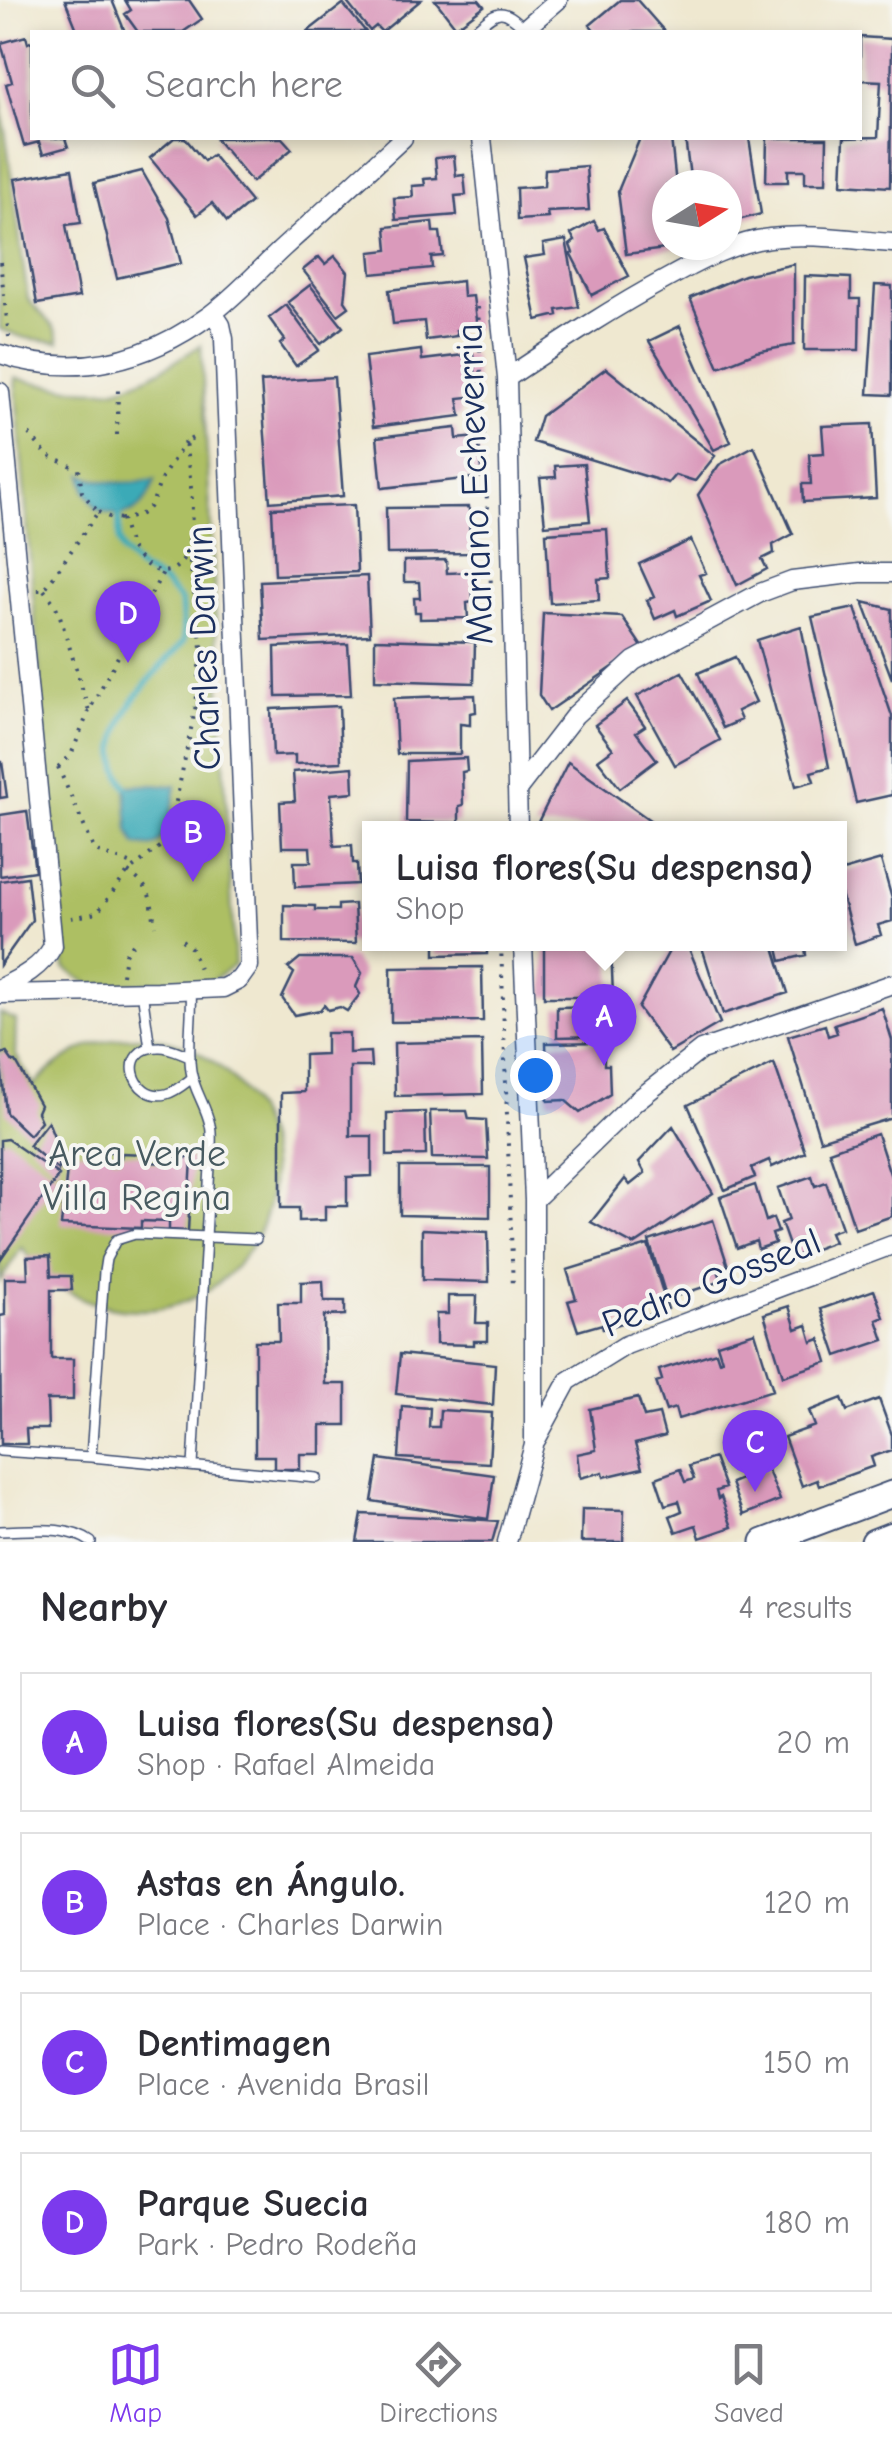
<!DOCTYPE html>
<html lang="en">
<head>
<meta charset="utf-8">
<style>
	body { margin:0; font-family:"Comic Neue",sans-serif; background:#f7f7f7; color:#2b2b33 }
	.compass { position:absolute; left:652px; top:170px; width:90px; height:90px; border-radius:50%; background:#fff; box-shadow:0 5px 15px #0003; rotate:79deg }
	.you { position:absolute; left:535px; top:1075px; width:35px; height:35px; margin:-25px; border:8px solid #fff; border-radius:50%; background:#1a73e8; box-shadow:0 0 0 15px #1a73e833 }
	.badge { display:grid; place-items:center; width:65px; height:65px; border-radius:50%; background:#7c3aed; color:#fff; font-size:32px; font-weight:700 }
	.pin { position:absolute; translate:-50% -82px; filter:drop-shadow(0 2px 5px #0008) }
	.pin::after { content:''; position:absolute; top:52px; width:35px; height:30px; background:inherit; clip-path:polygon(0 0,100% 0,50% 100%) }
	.popup { position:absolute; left:362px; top:821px; width:485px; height:130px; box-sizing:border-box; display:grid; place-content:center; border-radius:0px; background:#fff; filter:drop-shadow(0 2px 8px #0005); font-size:32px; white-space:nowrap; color:#7c7c81 }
	.popup b { font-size:38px; color:#2b2b33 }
	.popup::after { content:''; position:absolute; left:50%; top:100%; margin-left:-20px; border:20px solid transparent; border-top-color:#fff }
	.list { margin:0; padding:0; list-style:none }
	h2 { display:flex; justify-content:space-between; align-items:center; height:130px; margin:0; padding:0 40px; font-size:42px }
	h2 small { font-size:32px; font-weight:400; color:#7c7c81 }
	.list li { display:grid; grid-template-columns:65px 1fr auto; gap:30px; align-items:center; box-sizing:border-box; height:140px; margin:0 20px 20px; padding:0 20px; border:2px solid #e1e1e2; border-radius:0px }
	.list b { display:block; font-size:38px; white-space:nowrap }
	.list p { margin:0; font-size:32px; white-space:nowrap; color:#7c7c81 }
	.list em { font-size:32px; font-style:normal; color:#7c7c81 }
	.icon { flex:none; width:55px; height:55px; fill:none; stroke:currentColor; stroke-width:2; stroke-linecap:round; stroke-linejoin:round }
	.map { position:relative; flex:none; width:892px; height:1542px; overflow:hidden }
	.search { position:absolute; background:#fff; box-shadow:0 5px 15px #0003; left:30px; right:30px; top:30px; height:110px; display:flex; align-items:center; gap:25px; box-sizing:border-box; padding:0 35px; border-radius:0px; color:#7c7c81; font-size:38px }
	.sheet { height:770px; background:#fff }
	nav { display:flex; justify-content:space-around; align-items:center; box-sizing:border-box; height:140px; border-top:2px solid #e1e1e2; background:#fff; font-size:28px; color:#7c7c81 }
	nav a { display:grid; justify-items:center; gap:5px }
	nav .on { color:#7c3aed }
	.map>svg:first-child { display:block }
	.green { fill:#adbf63; stroke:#647760; stroke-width:2.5 }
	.water { fill:#3aaab7; stroke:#2a6c8a; stroke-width:2.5 }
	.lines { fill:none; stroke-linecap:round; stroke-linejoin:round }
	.stream { stroke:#3aaab7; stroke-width:6 }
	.building { fill:#da9abb }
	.lane-casing { stroke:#3b4b6f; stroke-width:12 }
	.street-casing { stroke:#3b4b6f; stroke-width:21 }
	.secondary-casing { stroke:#3b4b6f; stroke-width:29 }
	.path { stroke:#3b4b6f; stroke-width:4; stroke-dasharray:2.5 8; stroke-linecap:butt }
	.lane { stroke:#fff; stroke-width:9 }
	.street { stroke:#fff; stroke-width:18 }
	.secondary { stroke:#fff; stroke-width:25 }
	.labels { text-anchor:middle; stroke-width:8; stroke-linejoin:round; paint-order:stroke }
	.street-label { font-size:38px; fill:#1b2f5e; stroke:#f6f6f2 }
	.park-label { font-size:38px; fill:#475a60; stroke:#f6f6f2 }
</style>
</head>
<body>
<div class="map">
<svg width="892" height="1542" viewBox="0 0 892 1542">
	<rect width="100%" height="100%" fill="#f6f6f2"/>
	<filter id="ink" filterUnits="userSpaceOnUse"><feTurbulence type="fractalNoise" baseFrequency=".01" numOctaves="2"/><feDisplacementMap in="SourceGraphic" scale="20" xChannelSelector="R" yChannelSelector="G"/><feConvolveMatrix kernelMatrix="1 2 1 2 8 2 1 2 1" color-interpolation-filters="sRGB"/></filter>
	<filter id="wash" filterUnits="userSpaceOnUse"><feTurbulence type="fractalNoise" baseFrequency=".0048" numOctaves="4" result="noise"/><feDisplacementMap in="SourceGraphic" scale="40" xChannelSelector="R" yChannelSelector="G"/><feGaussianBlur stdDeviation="2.25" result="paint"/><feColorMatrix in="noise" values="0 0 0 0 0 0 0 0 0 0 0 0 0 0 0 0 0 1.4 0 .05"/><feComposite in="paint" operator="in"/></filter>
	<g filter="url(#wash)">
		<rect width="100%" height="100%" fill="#efe8d0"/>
		<!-- green -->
		<path class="green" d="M0,93L28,299C38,313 57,323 59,342L25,338L0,329Z
			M201,345L235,965L210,982L90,985L65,968L62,947L15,378C40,384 92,394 117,388C147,380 175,362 201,345Z
			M0,1013L16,1020L15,1054L34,1085C50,1069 68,1054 90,1046C229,996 335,1173 227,1275C203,1298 170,1311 137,1310C91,1309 46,1287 22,1247L0,1281Z"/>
		<!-- water -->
		<path class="water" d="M83,475C106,485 130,484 155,480C145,510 128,522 97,509L85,490Z
			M147,785L176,786C173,801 170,840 153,846C148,847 140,845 136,845L129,830L126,786Z"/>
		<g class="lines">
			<!-- stream -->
			<path class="stream" d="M119,515V540L123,552L137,567L163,582L181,601L184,641C155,675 108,714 117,764C118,772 123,779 126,786"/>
		</g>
		<g id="blocks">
			<!-- building -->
			<path class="building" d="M65,0H112L125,32H78Z
				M125,0H189L202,19L183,32H138L125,14L131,10Z
				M345,0H421L382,32L376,26L370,31Z
				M435,0H479L484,6L456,27Z
				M620,0H637L665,32H596L590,25Z
				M343,4L366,32H307Z
				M26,36L28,43L32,41V138H65L68,147L43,154L39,142L24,146L6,84L12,82L1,43Z
				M860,37L892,39L890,187L842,184L844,138L878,137L881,81L860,80Z
				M174,138H185L204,161L212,155L251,202L227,222L212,203L197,215L150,158Z
				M215,138H282L292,149L252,182Z
				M640,138H671L676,185H667V245H681V247L626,254L618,191Z
				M685,138H749L761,214L727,223V185H691Z
				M767,138H827L826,183H805V170H788V182H766Z
				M454,156L456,176L464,175L466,195L455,196L457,215L396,220L394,198L413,197L412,186L425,185L424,179L437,178L435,158Z
				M586,166L589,210L547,212L548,218L517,220L516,188L544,186L545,169Z
				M72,169L81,223L66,225L79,297L37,304L15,179Z
				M142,171L169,218L181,263L117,278L94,183Z
				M594,221L599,230L604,228L629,276L592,295L571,254L573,253L570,245L575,241L571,234Z
				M432,222L433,232H440L443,256L431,257L432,268L372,274L370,252L388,250L386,227Z
				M566,240L579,307L557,310L558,315L537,320L524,258L545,255L543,244Z
				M335,256L348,272L345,301L349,307L338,315L303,270L319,257L325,264Z
				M794,264V345L756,352L719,367L690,298L744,275Z
				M805,276L851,278V299H860L859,350H804Z
				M462,281L463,297L473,296L477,328L456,330L457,336L426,340L424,321L393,324L389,290Z
				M310,285L343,327L321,344L288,302Z
				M875,285L892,286V395L868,394Z
				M286,305L319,350L296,366L280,344L285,340L269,318Z
				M680,326L731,442L714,450L649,341Z
				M421,350L422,360L473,354L478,396L458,398L461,416L373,427L365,357Z
				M606,368L715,456L695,481L675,475L668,483L533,442L541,416Z
				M334,377L343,496L270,502L261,382Z
				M872,424L876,498L803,502L802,484H811L809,454L824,453L822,426Z
				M456,428L457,439L478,437L483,477L382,488L377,437Z
				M754,446L793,534L773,545L774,553L762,559L767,569L737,585L698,495L719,465Z
				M584,464L590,521L545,525L540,478L556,477L555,466Z
				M354,505L357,572L275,575L272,508Z
				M469,507L470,553L387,554L386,508Z
				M607,529L610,578L598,579L599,600L550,603L546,533Z
				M691,540L706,573L699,575L711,601L677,616L675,610L655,619L647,600L654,597L639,564Z
				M446,560L447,573L472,572L473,602L467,603L468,618L420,619V612H415L414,598H420L419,582H404V561Z
				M367,576L370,635L263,640L260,581Z
				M863,602L892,609V679Z
				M855,608L892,716V795L856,803L812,617Z
				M543,613L622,617L642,647L549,711L539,695Z
				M801,626L829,767L811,772L814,781L796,786L757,640Z
				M375,639L475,642L474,683L375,680Z
				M348,644L351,695L276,696L275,647Z
				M735,657L756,702L737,711L741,720L723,728L698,673Z
				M682,672L720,740L675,765L637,696Z
				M475,695L476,712L470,713V725L460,724V754H397L394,698Z
				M627,701L645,726L636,732L657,760L620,788L598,760L613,749L595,725Z
				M339,706L341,762L295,764V755L273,756L271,709Z
				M466,758L467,771L462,772L463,805L459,806V823L406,822L407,761Z
				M0,762H2L7,797L0,798Z
				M568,762L661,828H535Z
				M353,767L354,792L331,794L334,846L352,845L353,863H357L358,884L295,887L294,862H311L310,847H282L280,802L295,801L293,772Z
				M27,811L35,871L0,876V815Z
				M881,860L892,899V921L878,925L881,935L855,944L839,886V872Z
				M27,877L32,920L0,965V881Z
				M354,904L356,943L284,942V905L315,906V910H338V905Z
				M435,944H487V954L435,955Z
				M544,944H611L613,997H544Z
				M673,944H687L720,1023L670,1052L638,1008Z
				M701,944H773L788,993L723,1014Z
				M777,944H812V945L805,947L806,955L781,961Z
				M300,958H353L362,973L356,987L360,994L347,1011L340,1007L328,1010L324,1005L320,1010L294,1015L282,998L294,973L288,968Z
				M482,967L483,1021L391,1022V968Z
				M600,1006V1036L557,1037V1007Z
				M882,1008L892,1040V1118L820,1140L788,1036L825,1025L828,1036L837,1033L834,1024Z
				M326,1033H349V1053L370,1052L371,1067H350V1136H372V1176L347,1177V1206H325V1220L299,1221V1208H281V1093L304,1092V1055L326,1054Z
				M482,1041L483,1094L395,1096L394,1043Z
				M604,1042V1065H609L610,1094L580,1113L565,1100L548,1101L546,1043Z
				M6,1052L13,1062H16L40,1105L37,1112L41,1121L29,1135L6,1113L0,1055Z
				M774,1063L805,1152L772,1167L769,1160L751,1168L755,1177L725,1190L688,1105Z
				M430,1111H467L469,1119L486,1120L488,1159L432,1158Z
				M425,1112L426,1155L387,1156V1113Z
				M48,1121L59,1149L58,1170L29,1145Z
				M673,1126L713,1193L634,1245L591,1222L625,1179L630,1185L645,1173L639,1162Z
				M877,1134L892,1180V1216L855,1229L829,1151Z
				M7,1139L59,1175L0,1260V1140Z
				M69,1151L113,1152V1158H121L122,1153L144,1154L145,1162L171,1163L172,1158H192L188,1231L169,1230V1222L141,1221V1228L61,1225Z
				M400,1167H490V1217L400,1215Z
				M812,1176L815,1186L826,1182L842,1228L830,1232L834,1242L793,1257L781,1223L789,1220L778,1188Z
				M755,1185L766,1221L773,1218L778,1232L772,1234L775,1243L758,1249L756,1241L737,1248L720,1197Z
				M713,1220L728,1266L718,1270L722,1281L667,1299L649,1241Z
				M422,1229L488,1232L489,1282L422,1280Z
				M648,1245L668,1309L603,1329L602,1324L578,1331L568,1301L576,1299L567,1270Z
				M50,1256L51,1276H71L72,1290H51V1359H73V1400H47L48,1429H26L27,1444H1L0,1316L5,1315V1278H28L27,1257Z
				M323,1281L324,1301H345V1315L324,1316L325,1384H346V1425H321V1454H300V1469H274V1456H255V1341H279L278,1303H301V1282Z
				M874,1290L884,1317L877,1320L884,1340L837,1356L821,1309Z
				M448,1296H477L476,1323H488V1341H474V1345L436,1344V1314H448Z
				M789,1306L796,1329L807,1325L812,1342L820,1339L827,1362L783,1376L764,1314Z
				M755,1332L773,1390L678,1419L675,1408L666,1411L656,1382L662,1380L659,1370L716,1352L719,1361L722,1360L717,1344Z
				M400,1354L495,1364L493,1405L396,1394Z
				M638,1398L644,1417L659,1414L665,1436L635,1444L642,1468L604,1477L603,1472L580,1478L577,1454L596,1450L590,1409Z
				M842,1398L847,1411L879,1399L892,1435V1450L871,1457L874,1466L819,1486L817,1480L802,1486L784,1437L815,1426L809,1411Z
				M402,1406L430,1408L429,1427H439L440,1410L492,1413L489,1463L399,1458Z
				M714,1458L725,1488L716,1491L718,1499L721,1497L732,1527L700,1538L696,1525L676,1532L670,1516L682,1511L679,1501L665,1505L656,1478L680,1469L685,1482L694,1479L689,1466Z
				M379,1459L494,1475L488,1519L372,1501Z
				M767,1468L780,1500L743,1515L731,1483Z
				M582,1509L624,1510L623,1542H581Z
				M362,1514L486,1520L498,1521L492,1542H357Z"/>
		</g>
	</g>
	<g filter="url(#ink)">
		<use href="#blocks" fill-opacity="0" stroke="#3b4b6f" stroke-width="2.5"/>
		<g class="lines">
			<!-- lane casing -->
			<g class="lane-casing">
				<path id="lane" d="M472,32C496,12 500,3 525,29
					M191,990C193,1017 187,1044 191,1071C194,1091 206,1105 210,1125C212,1132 211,1141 211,1149L193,1466
					M142,991L150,1048
					M190,1056C181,1053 170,1047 160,1047C116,1046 132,1102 166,1094C175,1092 184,1084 192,1078
					M0,1451L91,1457L317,1478
					M91,1457L104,1272L106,1259L116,1240L135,1234L256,1239
					M0,1531C29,1531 66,1524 91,1542"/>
			</g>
			<!-- street casing -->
			<g class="street-casing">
				<path id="street" d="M521,32L558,0
					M482,138L507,378L518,828
					M0,354C76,379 147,361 210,315C237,295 260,269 284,247C324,211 364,174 403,138
					M507,378C561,342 614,307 670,277C701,260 735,242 770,238C810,233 852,240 892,243
					M0,392L53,946C42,967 21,978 0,988
					M517,790L575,715L634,661L760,593L792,581L860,573H892
					M0,994L157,991L223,988L239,980L249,966L224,339L221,325L213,313
					M534,1200L635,1102L701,1050L892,984
					M536,1440L568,1381L626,1345L892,1245
					M507,1542L534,1445V1200L523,944"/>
			</g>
			<!-- secondary casing -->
			<g class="secondary-casing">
				<path id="secondary" d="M764,1542L892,1494
					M874,1542L892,1535"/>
			</g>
			<!-- path -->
			<path class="path" d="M0,262L9,337
				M478,307L491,587
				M29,434L48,456L79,469L82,492L98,512L44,590H36
				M117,435L118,389
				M185,442C178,453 170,465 163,476C151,500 156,515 122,519C125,529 127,540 132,549C150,577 179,582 188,546C196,511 190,476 185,442L195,437
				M98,512L111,518L122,519
				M44,590L55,604L60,616L89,711L163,572
				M196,705L210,703
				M58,767L95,851L136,865
				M58,767L71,755L89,711
				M128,872C152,888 151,899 155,926
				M71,918L97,913L128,872L168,840L196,705L202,647L188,548
				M182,940L191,948L199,969
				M501,944L513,1289
				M122,975L125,954L137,939"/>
			<!-- lane -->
			<use href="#lane" class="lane"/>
			<!-- street -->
			<use href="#street" class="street"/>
			<!-- secondary -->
			<use href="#secondary" class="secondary"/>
		</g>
	</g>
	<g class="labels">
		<!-- street labels -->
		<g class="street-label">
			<text transform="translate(474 484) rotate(-92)" y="13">Mariano Echeverria</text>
			<text transform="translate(203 648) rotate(-92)" y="13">Charles Darwin</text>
			<text transform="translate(711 1282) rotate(-22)" y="13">Pedro Gosseal</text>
		</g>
		<!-- park labels -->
		<g class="park-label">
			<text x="137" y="1166">Area Verde<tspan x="137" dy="44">Villa Regina</tspan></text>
		</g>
	</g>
</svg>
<svg class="compass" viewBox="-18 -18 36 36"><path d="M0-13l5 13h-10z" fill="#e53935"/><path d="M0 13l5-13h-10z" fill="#7c7c81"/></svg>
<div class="you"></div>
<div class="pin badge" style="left:604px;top:1066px">A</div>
<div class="popup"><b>Luisa flores(Su despensa)</b>Shop</div>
<div class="pin badge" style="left:193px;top:882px">B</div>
<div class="pin badge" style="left:755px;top:1492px">C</div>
<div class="pin badge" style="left:128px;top:663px">D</div>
<div class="search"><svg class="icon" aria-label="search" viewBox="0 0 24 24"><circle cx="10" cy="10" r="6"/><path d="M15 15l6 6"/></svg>Search here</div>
</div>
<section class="sheet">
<h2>Nearby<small>4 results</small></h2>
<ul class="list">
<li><span class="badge">A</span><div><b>Luisa flores(Su despensa)</b><p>Shop · Rafael Almeida</p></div><em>20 m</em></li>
<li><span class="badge">B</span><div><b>Astas en Ángulo.</b><p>Place · Charles Darwin</p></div><em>120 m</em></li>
<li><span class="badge">C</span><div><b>Dentimagen</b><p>Place · Avenida Brasil</p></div><em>150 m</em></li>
<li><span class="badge">D</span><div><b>Parque Suecia</b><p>Park · Pedro Rodeña</p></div><em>180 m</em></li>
</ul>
</section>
<nav>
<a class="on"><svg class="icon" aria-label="map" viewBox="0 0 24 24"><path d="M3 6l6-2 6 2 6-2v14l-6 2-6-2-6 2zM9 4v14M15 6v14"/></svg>Map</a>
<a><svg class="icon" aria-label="directions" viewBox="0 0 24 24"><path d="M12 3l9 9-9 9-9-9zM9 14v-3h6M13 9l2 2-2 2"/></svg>Directions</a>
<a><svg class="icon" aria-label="saved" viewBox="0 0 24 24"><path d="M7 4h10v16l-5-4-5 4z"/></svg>Saved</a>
</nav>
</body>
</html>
